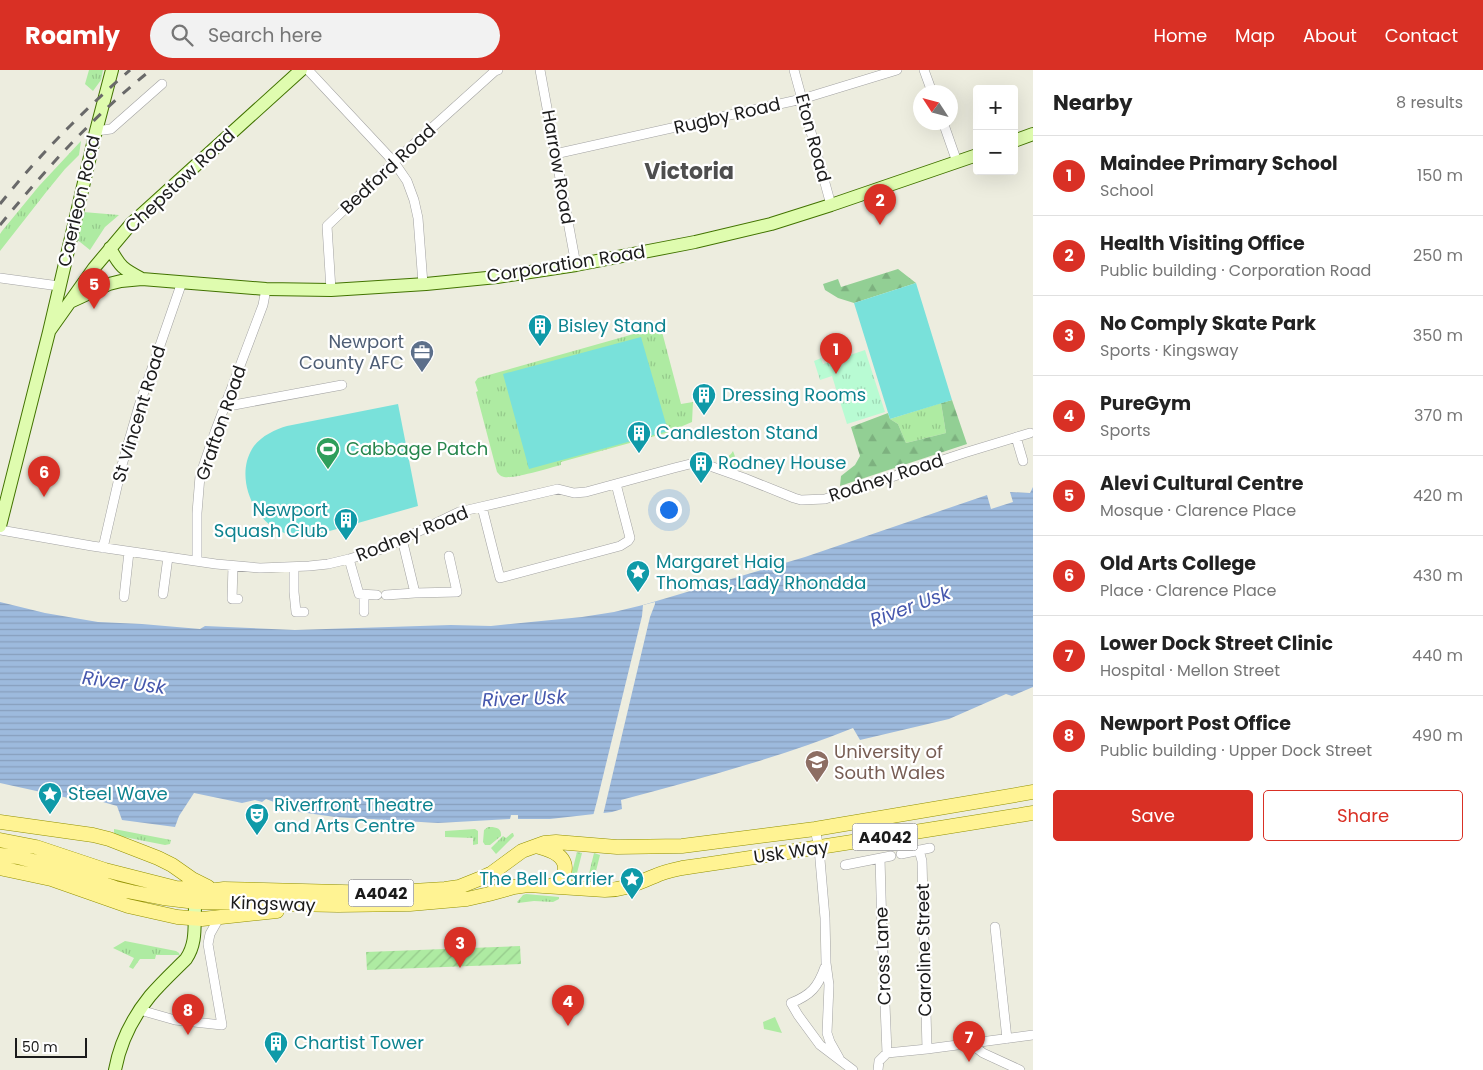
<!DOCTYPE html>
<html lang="en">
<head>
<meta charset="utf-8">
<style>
	body { margin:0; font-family:Poppins,sans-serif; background:#f2f2f2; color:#222 }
	.controls { position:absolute; right:15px; top:15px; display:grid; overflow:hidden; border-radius:5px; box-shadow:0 5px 20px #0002 }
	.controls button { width:45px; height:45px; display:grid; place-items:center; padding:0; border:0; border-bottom:1px solid #e0e0e0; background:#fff; color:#222; font:25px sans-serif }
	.compass { position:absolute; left:913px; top:15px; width:45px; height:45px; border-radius:50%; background:#fff; box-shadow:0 5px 20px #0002; rotate:306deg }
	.scale { position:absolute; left:15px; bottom:12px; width:72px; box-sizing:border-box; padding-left:5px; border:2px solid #1b1b1b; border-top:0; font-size:14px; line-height:18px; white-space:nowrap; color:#1b1b1b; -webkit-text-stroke:4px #fff; paint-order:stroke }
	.you { position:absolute; left:668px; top:439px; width:18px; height:18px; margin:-12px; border:4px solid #fff; border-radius:50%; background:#1a73e8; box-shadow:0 0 0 8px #1a73e833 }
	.badge { display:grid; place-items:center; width:32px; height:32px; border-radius:50%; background:#d93025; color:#fff; font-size:16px; font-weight:700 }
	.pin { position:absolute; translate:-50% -41px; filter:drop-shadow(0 1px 2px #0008) }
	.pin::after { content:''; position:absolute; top:26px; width:18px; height:15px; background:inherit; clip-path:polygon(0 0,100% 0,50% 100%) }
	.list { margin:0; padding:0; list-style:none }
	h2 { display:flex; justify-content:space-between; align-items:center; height:65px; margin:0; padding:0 20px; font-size:21px }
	h2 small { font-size:16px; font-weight:400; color:#767676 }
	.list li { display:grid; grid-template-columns:32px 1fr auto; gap:15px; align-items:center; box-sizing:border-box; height:80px; padding:0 20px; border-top:1px solid #e0e0e0 }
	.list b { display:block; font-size:19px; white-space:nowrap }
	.list p { margin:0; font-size:16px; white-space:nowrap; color:#767676 }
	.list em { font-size:16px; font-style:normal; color:#767676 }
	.actions { display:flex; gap:10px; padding:15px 20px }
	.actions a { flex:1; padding:11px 0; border:1px solid #d93025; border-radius:5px; text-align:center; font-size:18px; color:#d93025 }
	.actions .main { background:#d93025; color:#fff }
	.icon { flex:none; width:28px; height:28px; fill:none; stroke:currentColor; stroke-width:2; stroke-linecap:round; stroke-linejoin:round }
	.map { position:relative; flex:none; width:1033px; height:1000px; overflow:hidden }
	header { display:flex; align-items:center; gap:30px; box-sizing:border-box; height:70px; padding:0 25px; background:#d93025; color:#fff }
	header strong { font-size:24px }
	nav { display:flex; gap:28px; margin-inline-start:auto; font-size:18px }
	.search { width:350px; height:45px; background:#f2f2f2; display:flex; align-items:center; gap:12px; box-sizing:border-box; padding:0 18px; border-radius:28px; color:#767676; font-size:19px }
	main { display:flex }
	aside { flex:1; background:#fff }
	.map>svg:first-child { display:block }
	.grass { fill:url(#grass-tufts) }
	.forest { fill:url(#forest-firs) }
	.park { fill:url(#park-tufts) }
	.garden { fill:url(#garden-furrows) }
	.pitch { fill:#79e1da }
	.water { fill:url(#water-rules) }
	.pier { fill:#ededdf }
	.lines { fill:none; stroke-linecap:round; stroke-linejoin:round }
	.street-casing { stroke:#a2a2a2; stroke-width:10 }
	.secondary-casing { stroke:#427300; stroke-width:14 }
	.primary-casing { stroke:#929100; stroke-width:15 }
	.street { stroke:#fff; stroke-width:9 }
	.secondary { stroke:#dffcaf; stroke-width:12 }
	.primary { stroke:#fff393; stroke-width:14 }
	.rail { stroke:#696969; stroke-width:3; stroke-dasharray:10 10; stroke-linecap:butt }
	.labels { text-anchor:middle; stroke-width:4.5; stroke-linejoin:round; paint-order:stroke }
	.shield { fill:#fff; stroke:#5f5f5f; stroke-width:1 }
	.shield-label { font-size:16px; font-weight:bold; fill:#1b1b1b }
	.street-label { font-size:18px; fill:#1b1b1b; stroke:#fff }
	.culture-label { font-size:18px; fill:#0d838f; stroke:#fff; text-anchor:start }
	.service-label { font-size:18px; fill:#4e5e75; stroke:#fff; text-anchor:end }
	.leisure-label { font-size:18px; fill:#27864d; stroke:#fff; text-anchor:start }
	.education-label { font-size:18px; fill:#785e54; stroke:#fff; text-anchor:start }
	.water-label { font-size:19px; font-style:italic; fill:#4557ad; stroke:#fff }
	.district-label { font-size:22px; font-weight:bold; fill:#4e4e4e; stroke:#fff }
</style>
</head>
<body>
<header>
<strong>Roamly</strong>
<div class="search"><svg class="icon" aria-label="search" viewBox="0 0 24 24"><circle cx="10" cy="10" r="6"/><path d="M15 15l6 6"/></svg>Search here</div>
<nav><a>Home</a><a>Map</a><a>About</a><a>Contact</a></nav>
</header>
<main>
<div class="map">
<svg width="1033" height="1000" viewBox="0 0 1033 1000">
	<defs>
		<pattern id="grass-tufts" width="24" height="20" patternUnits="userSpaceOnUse" patternTransform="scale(1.25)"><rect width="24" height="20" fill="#aeeba2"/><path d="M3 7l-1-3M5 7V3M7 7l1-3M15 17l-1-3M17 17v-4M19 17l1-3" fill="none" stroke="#95c98b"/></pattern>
		<pattern id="forest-firs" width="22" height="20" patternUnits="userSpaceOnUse" patternTransform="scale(1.25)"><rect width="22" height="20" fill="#92cf94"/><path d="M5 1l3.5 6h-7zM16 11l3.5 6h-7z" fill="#7db17f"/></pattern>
		<pattern id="park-tufts" width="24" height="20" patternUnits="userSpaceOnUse" patternTransform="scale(1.25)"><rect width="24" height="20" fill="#b8fbd3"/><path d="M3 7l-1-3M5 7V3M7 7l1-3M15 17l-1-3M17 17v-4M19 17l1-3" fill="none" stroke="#9ed7b5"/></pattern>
		<pattern id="garden-furrows" width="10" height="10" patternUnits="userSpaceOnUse" patternTransform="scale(1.25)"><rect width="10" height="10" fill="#aeeba2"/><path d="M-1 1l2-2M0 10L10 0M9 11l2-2" fill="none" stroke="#95c98b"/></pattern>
		<pattern id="water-rules" width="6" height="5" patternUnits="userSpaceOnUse" patternTransform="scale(1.25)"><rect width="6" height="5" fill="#9dbadd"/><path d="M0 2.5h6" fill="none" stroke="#879fbd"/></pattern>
	</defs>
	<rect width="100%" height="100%" fill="#ededdf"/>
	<!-- grass -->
	<path class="grass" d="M89,0H103L101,10L93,21L85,14Z
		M81,71L79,85L65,99L47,121L0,181V164L2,161L39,116Z
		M83,142L119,145L105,157L90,180L75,168Z
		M655,258H661L681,334L693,332L692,352L666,363L561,392V395C549,398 514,409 504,407C500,406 500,405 497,402L476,322L478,321L475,312L478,308Z
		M941,333L946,363L906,373L898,354L890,349Z
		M733,381L737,392V401L718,394L731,384Z
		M488,757C494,757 502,757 501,766L490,775H485L483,772L484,760Z
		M114,759L171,770L170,774L165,775L114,765Z
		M475,759L478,761V774L473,775V768L445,767V761Z
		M512,763H513L514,766L496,784L491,778L503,766L506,768Z
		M577,782L582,783L575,811L570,810Z
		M594,783L600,785L593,813L587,812Z
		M526,824L559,827V829L553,832L534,831L518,833L517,832L523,825Z
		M125,871L176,881L179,883L180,886L178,885H156L155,889H140L133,899L129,897L134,888L113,878Z
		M775,947L782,963L764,959L763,952Z"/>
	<!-- forest -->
	<path class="forest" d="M898,199L916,213L854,233L838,228L825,220L823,214L838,209L841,217Z
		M952,330L967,374L840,416L841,406L855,395L860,386L851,357L888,343L890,349L898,354L906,373L946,363L941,333Z"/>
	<!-- park -->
	<path class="park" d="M865,280L885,342L847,354L832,306L820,310L814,291L821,288L823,294Z"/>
	<!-- garden -->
	<path class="garden" d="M520,876L521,894L367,900L366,882Z"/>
	<!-- pitch -->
	<path class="pitch" d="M916,213L952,330L890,349L854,233Z
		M641,267L668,361L529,399L503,304Z
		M398,334L418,436L312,466C300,466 288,466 278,460C251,446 236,406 252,379C258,368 275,359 287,356Z"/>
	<!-- water -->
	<path class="water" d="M1033,417V617L1012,626L1006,624L949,649L860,670L853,658C778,688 699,709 621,730L622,739L612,742L550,749H518V745H511L510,749L438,753L335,747L300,742L266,729L262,732L255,730L242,733L194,723L179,746L175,757L122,750L117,736L75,724L73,729L0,713V532L45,543L98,552L142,554L200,559L205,556L295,560L451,555L491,556L582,547L614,542L643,535L805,487L987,425L991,439L1013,432L1010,422L1030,423Z"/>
	<!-- pier -->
	<path class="pier" d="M655,532V534L650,547L603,745L593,746L597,731L642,546L643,535Z"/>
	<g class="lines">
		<!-- street casing -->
		<g class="street-casing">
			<path id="street" d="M308,0L394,92L407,111L414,130L418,148L423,214
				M540,0L576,195
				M794,0L831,135
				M924,0L932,22
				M943,52L957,92
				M96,61L111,59L162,14
				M555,84L802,29L897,0
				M0,208L59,216
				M331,220L327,156L394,92L495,1L498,0
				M226,331L234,335L342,315
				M1016,367L1023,391
				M482,437L500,508L620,476L628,471L630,468L629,464L616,414
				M0,460L92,476L216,494L260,498L309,496L328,494L349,489L382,479L459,442L558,419L574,423L586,422L674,398L690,394H700L710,396L744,408L794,428L801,430L825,429L964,383L1030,363
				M402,469L415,523
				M103,478L122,395L139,336L182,212
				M349,489L359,524L377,525
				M197,491V443L200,406L215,362L263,235L266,219
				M233,496L232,529H238
				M294,497V522L296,542H304
				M163,524L168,487
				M364,524V542
				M386,525L415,523L457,522L449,486
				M124,527L129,482
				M815,759L819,778L825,848L826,893L829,915L827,963L830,972L839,988
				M919,780L922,791L927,979
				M901,784L930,778
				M880,788L882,861L887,983
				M845,795L891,786
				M995,857L1007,969
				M825,897C818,917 811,925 791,933L798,945L820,975L853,1000
				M140,940L175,950L222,955L208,874L210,864L219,848
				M971,974L983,983L1020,1000
				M878,1000L879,991L887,983L927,979L1033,965"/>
		</g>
		<!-- secondary casing -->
		<g class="secondary-casing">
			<path id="secondary" d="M1014,71L1033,64
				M110,178C120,197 123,199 142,209
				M70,232L109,214L121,211L142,209L266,219L331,220L426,214L497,207L576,195L695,172L771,154L831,135L977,85
				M50,260L94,198L131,154L301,0
				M0,456L49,262L96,61L112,0
				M115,1000C120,973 133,947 150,926C161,913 174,901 186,889C197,873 194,856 195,838L196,832L202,825"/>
		</g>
		<!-- primary casing -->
		<g class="primary-casing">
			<path id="primary" d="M0,752L93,765L109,769L158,788L172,795L192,809L208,817
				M0,770L36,777L105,800L176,818L216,820L224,819L380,823L445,819L459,817L479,809L492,803L522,781L544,773L556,772L617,777L682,776L815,759L1033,722
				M536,776C543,778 552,780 558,785C571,795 564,811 551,816
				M0,785L18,787L44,794L115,818L132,822L163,828L196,832L338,835L410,834L467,829L489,824L514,817L528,815L605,820C624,820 637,813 655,806C663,802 673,800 682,798C799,781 916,762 1033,743
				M0,798L51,809L128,836L177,847L202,849L277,841"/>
		</g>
		<!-- street -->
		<use href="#street" class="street"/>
		<!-- secondary -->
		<use href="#secondary" class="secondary"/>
		<!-- primary -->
		<use href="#primary" class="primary"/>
		<!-- rail -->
		<path class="rail" d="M0,134C39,85 83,41 130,0
			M0,155C46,99 94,45 151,0"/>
	</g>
	<!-- icons -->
	<defs>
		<g id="building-pin" transform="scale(1.25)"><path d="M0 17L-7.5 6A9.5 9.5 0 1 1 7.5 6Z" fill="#0f9aa8" stroke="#fff"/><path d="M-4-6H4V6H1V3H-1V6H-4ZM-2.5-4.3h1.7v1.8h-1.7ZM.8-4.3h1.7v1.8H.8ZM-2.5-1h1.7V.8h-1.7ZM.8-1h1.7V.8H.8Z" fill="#fff"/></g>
		<g id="office-pin" transform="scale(1.25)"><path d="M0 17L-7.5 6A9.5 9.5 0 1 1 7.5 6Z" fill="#5c6f8a" stroke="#fff"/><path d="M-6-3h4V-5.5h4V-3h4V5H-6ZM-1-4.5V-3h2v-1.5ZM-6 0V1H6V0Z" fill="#fff"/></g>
		<g id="stadium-pin" transform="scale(1.25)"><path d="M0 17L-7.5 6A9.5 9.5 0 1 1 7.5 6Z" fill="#2e9e5b" stroke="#fff"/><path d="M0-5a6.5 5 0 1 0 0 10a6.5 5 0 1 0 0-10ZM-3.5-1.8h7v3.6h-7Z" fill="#fff"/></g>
		<g id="sight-pin" transform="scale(1.25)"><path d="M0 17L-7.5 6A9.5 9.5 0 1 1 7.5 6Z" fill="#0f9aa8" stroke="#fff"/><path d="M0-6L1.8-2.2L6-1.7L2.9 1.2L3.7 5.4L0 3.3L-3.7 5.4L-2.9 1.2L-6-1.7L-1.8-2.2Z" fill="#fff"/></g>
		<g id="university-pin" transform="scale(1.25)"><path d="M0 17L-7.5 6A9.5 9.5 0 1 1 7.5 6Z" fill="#8d6e63" stroke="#fff"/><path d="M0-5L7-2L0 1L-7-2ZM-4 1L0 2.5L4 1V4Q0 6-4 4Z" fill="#fff"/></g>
		<g id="theatre-pin" transform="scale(1.25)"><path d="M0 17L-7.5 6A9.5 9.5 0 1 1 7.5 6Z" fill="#0f9aa8" stroke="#fff"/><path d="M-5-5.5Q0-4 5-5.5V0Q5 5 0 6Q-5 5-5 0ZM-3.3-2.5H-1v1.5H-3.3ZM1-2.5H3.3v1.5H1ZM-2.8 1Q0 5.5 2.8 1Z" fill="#fff"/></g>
	</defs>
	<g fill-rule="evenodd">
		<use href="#building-pin" x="540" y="256"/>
		<use href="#office-pin" x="422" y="282"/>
		<use href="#building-pin" x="704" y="325"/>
		<use href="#building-pin" x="639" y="363"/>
		<use href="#stadium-pin" x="328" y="379"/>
		<use href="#building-pin" x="701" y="393"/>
		<use href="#building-pin" x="346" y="450"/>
		<use href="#sight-pin" x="638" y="502"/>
		<use href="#university-pin" x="817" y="692"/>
		<use href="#sight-pin" x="50" y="724"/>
		<use href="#theatre-pin" x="257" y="745"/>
		<use href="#sight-pin" x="632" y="809"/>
		<use href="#building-pin" x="276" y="973"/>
	</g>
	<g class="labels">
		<!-- shield labels -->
		<g class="shield">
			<rect x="852.5" y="753.5" width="65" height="27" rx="4"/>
			<rect x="348.5" y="809.5" width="65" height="27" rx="4"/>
		</g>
		<g class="shield-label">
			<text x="885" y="773">A4042</text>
			<text x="381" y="829">A4042</text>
		</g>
		<!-- street labels -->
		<g class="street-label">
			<text transform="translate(727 46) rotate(-13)" y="6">Rugby Road</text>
			<text transform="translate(813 68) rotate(75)" y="6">Eton Road</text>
			<text transform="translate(558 97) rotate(80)" y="6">Harrow Road</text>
			<text transform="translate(388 99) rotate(-43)" y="6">Bedford Road</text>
			<text transform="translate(180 111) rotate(-43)" y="6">Chepstow Road</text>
			<text transform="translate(79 131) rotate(-77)" y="6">Caerleon Road</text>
			<text transform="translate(566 194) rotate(-9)" y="6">Corporation Road</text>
			<text transform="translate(139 344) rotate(-73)" y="6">St Vincent Road</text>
			<text transform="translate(221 353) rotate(-71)" y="6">Grafton Road</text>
			<text transform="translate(886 408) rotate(-18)" y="6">Rodney Road</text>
			<text transform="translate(412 464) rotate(-22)" y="6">Rodney Road</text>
			<text transform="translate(791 782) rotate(-8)" y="6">Usk Way</text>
			<text transform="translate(273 834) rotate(2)" y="6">Kingsway</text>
			<text transform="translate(924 880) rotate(-91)" y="6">Caroline Street</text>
			<text transform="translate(883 886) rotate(-92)" y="6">Cross Lane</text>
		</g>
		<!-- culture labels -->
		<g class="culture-label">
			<text x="558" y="262">Bisley Stand</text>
			<text x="722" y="331">Dressing Rooms</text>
			<text x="656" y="369">Candleston Stand</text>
			<text x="718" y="399">Rodney House</text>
			<text x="328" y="446" text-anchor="end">Newport<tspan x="328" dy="21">Squash Club</tspan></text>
			<text x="656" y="498">Margaret Haig<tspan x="656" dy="21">Thomas, Lady Rhondda</tspan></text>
			<text x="68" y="730">Steel Wave</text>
			<text x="274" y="741">Riverfront Theatre<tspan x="274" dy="21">and Arts Centre</tspan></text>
			<text x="614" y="815" text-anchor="end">The Bell Carrier</text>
			<text x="294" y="979">Chartist Tower</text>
		</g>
		<!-- service labels -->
		<g class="service-label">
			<text x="404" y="278">Newport<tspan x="404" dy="21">County AFC</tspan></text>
		</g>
		<!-- leisure labels -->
		<g class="leisure-label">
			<text x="346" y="385">Cabbage Patch</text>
		</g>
		<!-- education labels -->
		<g class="education-label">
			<text x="834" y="688">University of<tspan x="834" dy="21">South Wales</tspan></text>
		</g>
		<!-- water labels -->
		<g class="water-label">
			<text transform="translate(910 536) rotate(-20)" y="7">River Usk</text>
			<text transform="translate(124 612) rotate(7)" y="7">River Usk</text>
			<text transform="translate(524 628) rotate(-2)" y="7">River Usk</text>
		</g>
		<!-- district labels -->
		<g class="district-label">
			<text x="689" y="109">Victoria</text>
		</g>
	</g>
</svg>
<div class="controls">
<button>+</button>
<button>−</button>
</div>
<svg class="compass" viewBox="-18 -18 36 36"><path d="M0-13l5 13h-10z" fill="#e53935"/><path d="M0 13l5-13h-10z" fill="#767676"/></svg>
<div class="scale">50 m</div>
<div class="you"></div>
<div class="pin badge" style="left:836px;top:304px">1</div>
<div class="pin badge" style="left:880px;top:155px">2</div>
<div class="pin badge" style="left:460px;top:898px">3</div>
<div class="pin badge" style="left:568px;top:956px">4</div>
<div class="pin badge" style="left:94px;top:239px">5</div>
<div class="pin badge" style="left:44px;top:427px">6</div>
<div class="pin badge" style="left:969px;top:992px">7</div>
<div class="pin badge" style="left:188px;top:965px">8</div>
</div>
<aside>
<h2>Nearby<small>8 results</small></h2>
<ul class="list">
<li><span class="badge">1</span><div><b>Maindee Primary School</b><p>School</p></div><em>150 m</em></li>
<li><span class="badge">2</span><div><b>Health Visiting Office</b><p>Public building · Corporation Road</p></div><em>250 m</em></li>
<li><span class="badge">3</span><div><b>No Comply Skate Park</b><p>Sports · Kingsway</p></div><em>350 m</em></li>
<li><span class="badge">4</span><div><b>PureGym</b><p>Sports</p></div><em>370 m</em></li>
<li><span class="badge">5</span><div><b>Alevi Cultural Centre</b><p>Mosque · Clarence Place</p></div><em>420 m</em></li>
<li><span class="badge">6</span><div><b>Old Arts College</b><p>Place · Clarence Place</p></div><em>430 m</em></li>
<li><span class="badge">7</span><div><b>Lower Dock Street Clinic</b><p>Hospital · Mellon Street</p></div><em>440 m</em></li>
<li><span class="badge">8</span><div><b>Newport Post Office</b><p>Public building · Upper Dock Street</p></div><em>490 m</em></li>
</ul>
<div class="actions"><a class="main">Save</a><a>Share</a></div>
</aside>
</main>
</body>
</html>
